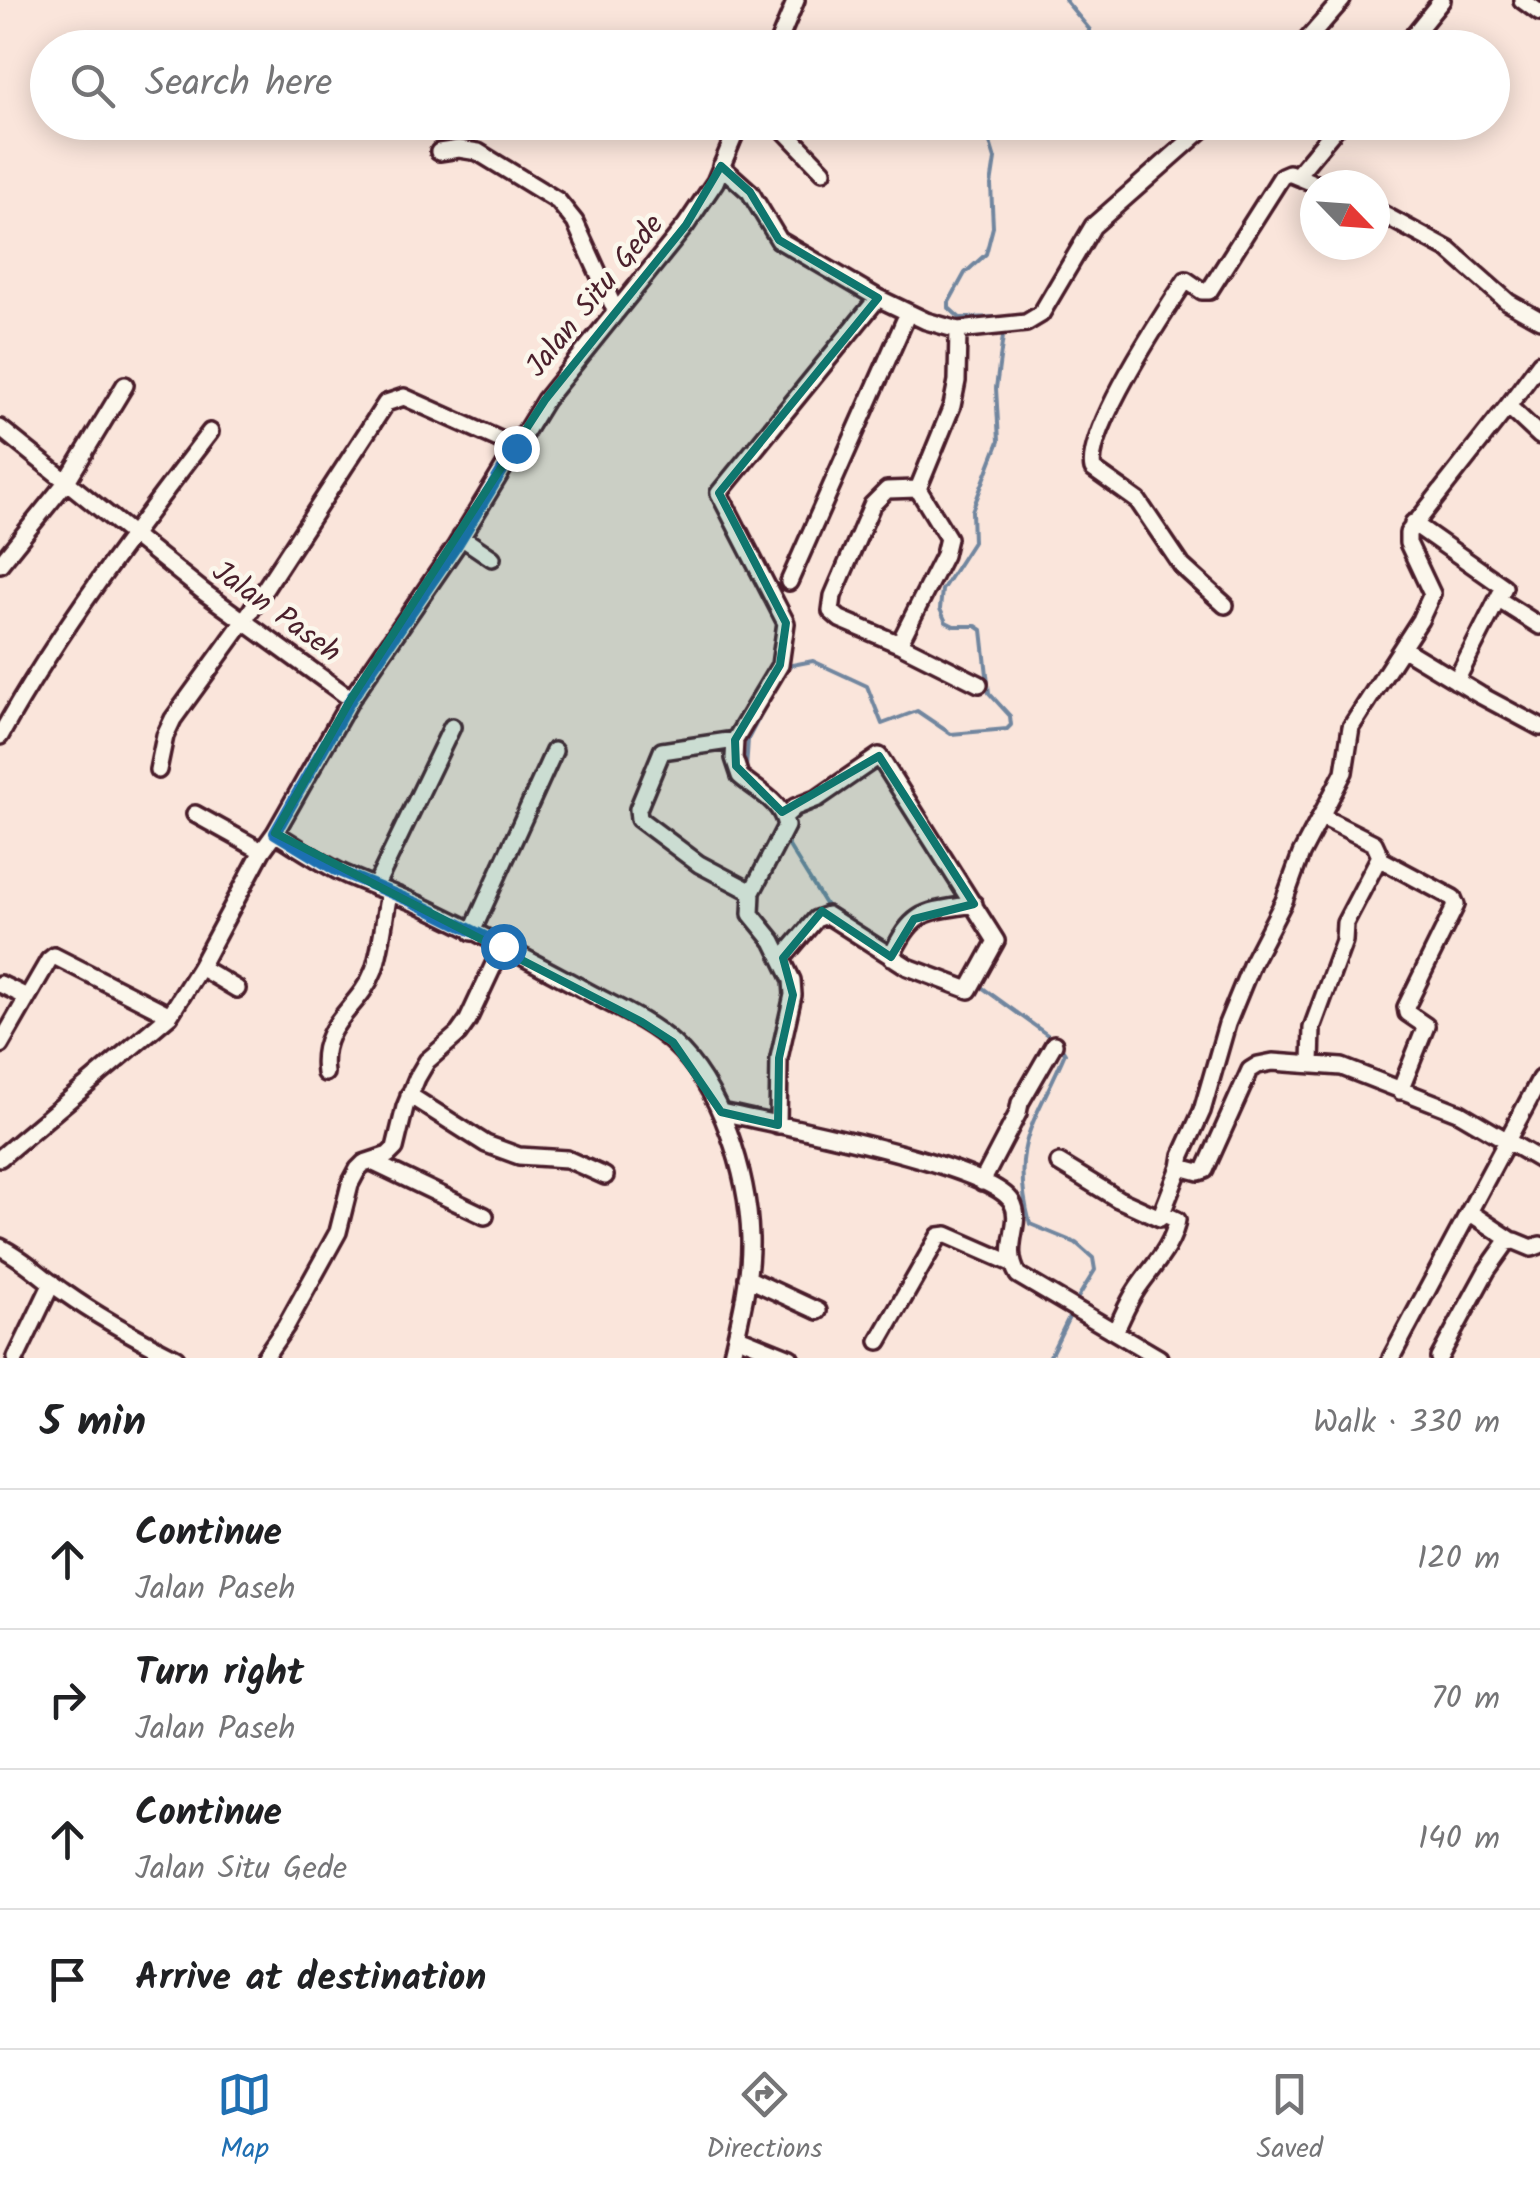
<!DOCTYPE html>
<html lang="en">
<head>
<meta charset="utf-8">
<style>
	body { margin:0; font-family:Kalam,sans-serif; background:#f6f6f6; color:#202124 }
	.compass { position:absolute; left:1300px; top:170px; width:90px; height:90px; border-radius:50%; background:#fff; box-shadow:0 5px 25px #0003; rotate:115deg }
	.stop { position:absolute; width:30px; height:30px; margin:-22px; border:8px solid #1f6fb2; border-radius:50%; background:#fff }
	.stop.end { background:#1f6fb2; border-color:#fff; box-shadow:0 2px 10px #0008 }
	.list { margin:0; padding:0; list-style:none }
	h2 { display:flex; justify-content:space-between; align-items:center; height:130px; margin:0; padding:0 40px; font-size:42px }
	h2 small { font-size:32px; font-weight:400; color:#757577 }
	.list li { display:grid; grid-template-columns:65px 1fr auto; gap:30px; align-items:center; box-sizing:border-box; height:140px; padding:0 40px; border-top:2px solid #e0e0e0 }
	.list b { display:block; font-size:38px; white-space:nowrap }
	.list p { margin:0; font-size:32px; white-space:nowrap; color:#757577 }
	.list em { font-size:32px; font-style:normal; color:#757577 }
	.icon { flex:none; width:55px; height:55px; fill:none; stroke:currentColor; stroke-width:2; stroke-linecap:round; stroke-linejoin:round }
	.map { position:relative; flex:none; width:1540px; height:1358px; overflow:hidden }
	.search { position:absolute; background:#fff; box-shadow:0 5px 25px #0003; left:30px; right:30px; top:30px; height:110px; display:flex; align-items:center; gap:25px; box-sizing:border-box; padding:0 35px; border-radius:55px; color:#757577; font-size:38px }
	.sheet { height:690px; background:#fff }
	nav { display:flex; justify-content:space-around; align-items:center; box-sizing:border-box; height:140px; border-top:2px solid #e0e0e0; background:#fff; font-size:28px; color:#757577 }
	nav a { display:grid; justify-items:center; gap:5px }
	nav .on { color:#1f6fb2 }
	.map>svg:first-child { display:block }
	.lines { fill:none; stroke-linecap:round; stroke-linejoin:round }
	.stream { stroke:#71869f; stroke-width:4 }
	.minor-casing { stroke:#4a1f2b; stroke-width:22 }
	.minor { stroke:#fbf7ec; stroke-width:15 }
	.route { stroke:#1f6fb2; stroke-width:12 }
	.marked { fill:#0f766e; fill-opacity:0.2; stroke:#0f766e; stroke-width:8; stroke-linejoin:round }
	.labels { text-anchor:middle; stroke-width:9; stroke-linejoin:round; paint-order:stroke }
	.street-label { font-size:30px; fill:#4a1f2b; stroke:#fbf7ec }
</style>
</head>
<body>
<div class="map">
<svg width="1540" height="1358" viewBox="0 0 1540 1358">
	<rect width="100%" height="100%" fill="#fae5db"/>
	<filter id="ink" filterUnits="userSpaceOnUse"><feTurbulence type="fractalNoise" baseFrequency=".01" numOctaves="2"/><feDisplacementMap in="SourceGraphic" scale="20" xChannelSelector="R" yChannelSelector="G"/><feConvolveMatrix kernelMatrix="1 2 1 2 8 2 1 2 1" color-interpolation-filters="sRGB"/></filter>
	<g filter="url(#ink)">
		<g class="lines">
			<!-- stream -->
			<path class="stream" d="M1065,0L1090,30L1077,48
				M984,122L995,159L991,185L993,227L986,254L965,273L949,302V308L960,318L1006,317V319
				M787,666L813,661L867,686L882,724L917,711L951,734L1007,729L1011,725L1010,716L989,693L982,630L976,626H954L946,622L940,609L942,590L973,542L972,511L999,441L996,388L1004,329
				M746,770L748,739L780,678
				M789,836L787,843L828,909
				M976,983L1053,1039
				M1060,1045L1065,1053C1035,1124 1009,1143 1030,1224L1076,1243L1093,1258L1095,1270L1074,1304
				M1049,1358L1071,1313"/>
			<!-- minor casing -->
			<g class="minor-casing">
				<path id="minor" d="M1522,0L1540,13
					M776,48L796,0
					M1300,48L1342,0
					M1403,48L1442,0
					M776,122L823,171
					M439,152L459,149L478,152L558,201L575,222L616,312
					M721,166L750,192L779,240L878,298L926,321L958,330L1026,323L1041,314L1093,226L1211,122
					M1297,175L1341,122
					M1375,210L1449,250L1508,302L1540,320
					M1540,363L1508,406L1540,436
					M0,428L205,593L351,699L275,833C296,846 318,861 340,872C366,884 393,893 418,904C474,930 527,959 581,988C611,1005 648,1020 673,1043C721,1086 748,1174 750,1238C751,1278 740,1319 731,1358
					M918,489L887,490L872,505L833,596L831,611L840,619L899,644L979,684
					M1413,523L1504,587L1456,681
					M461,537L492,558
					M0,564L67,481L125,385
					M789,582L908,313
					M1499,600L1540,626
					M1225,605L1182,566L1138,501L1093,469C1084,434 1164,313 1186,280L1202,291H1209L1282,176L1289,173L1318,185
					M899,644L944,555L948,538L918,489L952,406L957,381L958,330
					M1402,648L1480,695L1540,727
					M351,699L456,546L545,400L686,225L715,182L740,122
					M0,736C60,628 135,530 210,432
					M735,740L662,751L638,809L639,819L699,864L752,892L786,826C781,800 758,792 740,776L734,758L735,740L780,665L786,623L719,493L878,298
					M158,770L165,736L173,719L244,621L386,403L404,397L516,447
					M195,814L262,851
					M1380,859L1453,898L1456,905L1406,1007L1407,1013L1426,1026L1400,1091
					M375,887L452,727
					M752,892L751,914L773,941L792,980L793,995L779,1058L778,1125
					M472,932L554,751
					M891,957C913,909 925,912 974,904
					M782,959L816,919L827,915L908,967L969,990L996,941L879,756L818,798L795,807L784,817
					M200,967L237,989
					M0,984L27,997
					M0,1045L49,960L54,956L170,1015
					M1311,1063L1312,1028L1344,941L1345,923L1380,856L1374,843L1322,817
					M325,1073C318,1023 359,1010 374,970C382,946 384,918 389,893
					M409,1095L486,1144L519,1156L567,1159L605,1176
					M721,1112C772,1124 990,1164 1012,1202C1024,1223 1001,1246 1018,1275L1159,1358
					M0,1158L170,1015L200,967L262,851L275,833
					M370,1161L485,1216
					M1059,1163L1118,1199L1160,1218L1180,1167L1199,1172L1205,1170L1250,1070L1258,1065L1273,1062L1342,1067L1460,1113L1540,1160
					M1180,1167L1182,1155L1202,1111L1227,1024L1252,963L1284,901L1301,854L1344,772L1351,727L1420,620L1432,594L1408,543V533L1508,406
					M982,1182L1018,1113L1020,1103L1054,1044
					M1469,1212L1511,1240
					M0,1247C25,1259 42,1278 65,1293C100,1318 137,1338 176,1358
					M747,1278L818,1311
					M1115,1332C1122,1318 1128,1302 1137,1289C1151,1268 1173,1247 1177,1220L1164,1214
					M736,1336L790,1358
					M879,1341L939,1236L947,1235L1011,1263
					M16,1358L52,1283
					M264,1358L286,1326L338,1232L350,1184L358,1169L364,1163L388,1155L395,1148L405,1107L417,1078L427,1061L458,1034L468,1020L503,945
					M1391,1358L1540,1079
					M1439,1358L1487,1270L1507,1242L1515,1241L1532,1248L1540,1245"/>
			</g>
			<!-- minor -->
			<use href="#minor" class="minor"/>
		</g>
	</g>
	<g class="lines" filter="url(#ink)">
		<!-- route -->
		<path class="route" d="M503,946L418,904L336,870L275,833L351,699L456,546L516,448"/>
	</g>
	<!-- marked area -->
	<path class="marked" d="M721,166L750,192L779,240L878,298L719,493L786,623L780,665L735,740L736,766L782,812L879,756L974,904L914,919L891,957L822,911L783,958L793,995L779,1058L778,1125L721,1112L673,1042L642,1022L275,833L351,699L545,400L686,225Z"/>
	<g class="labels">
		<!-- street labels -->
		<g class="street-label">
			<text transform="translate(594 295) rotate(-51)" y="10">Jalan Situ Gede</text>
			<text transform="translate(277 611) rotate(36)" y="10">Jalan Paseh</text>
		</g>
	</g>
</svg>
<svg class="compass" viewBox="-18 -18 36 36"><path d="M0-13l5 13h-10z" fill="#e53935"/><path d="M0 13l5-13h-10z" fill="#757577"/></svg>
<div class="stop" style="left:503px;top:946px"></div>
<div class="stop end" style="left:516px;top:448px"></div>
<div class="search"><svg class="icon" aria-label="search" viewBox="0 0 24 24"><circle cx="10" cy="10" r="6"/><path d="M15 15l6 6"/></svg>Search here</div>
</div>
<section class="sheet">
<h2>5 min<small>Walk · 330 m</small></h2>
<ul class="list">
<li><svg class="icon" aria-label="ahead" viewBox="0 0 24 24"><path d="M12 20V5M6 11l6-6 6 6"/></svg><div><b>Continue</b><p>Jalan Paseh</p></div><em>120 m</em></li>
<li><svg class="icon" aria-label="right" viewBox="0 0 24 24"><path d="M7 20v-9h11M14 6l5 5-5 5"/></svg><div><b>Turn right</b><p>Jalan Paseh</p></div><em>70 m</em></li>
<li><svg class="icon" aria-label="ahead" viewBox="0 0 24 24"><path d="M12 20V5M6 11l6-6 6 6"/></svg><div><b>Continue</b><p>Jalan Situ Gede</p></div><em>140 m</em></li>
<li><svg class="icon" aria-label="arrive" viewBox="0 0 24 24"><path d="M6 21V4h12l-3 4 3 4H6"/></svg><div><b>Arrive at destination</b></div></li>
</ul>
</section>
<nav>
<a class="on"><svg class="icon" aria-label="map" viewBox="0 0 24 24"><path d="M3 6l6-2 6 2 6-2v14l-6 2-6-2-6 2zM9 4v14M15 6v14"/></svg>Map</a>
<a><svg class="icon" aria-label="directions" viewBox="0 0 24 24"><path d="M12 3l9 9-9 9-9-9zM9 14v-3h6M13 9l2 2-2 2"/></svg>Directions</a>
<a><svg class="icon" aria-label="saved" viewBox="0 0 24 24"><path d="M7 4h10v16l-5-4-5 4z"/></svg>Saved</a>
</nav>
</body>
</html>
